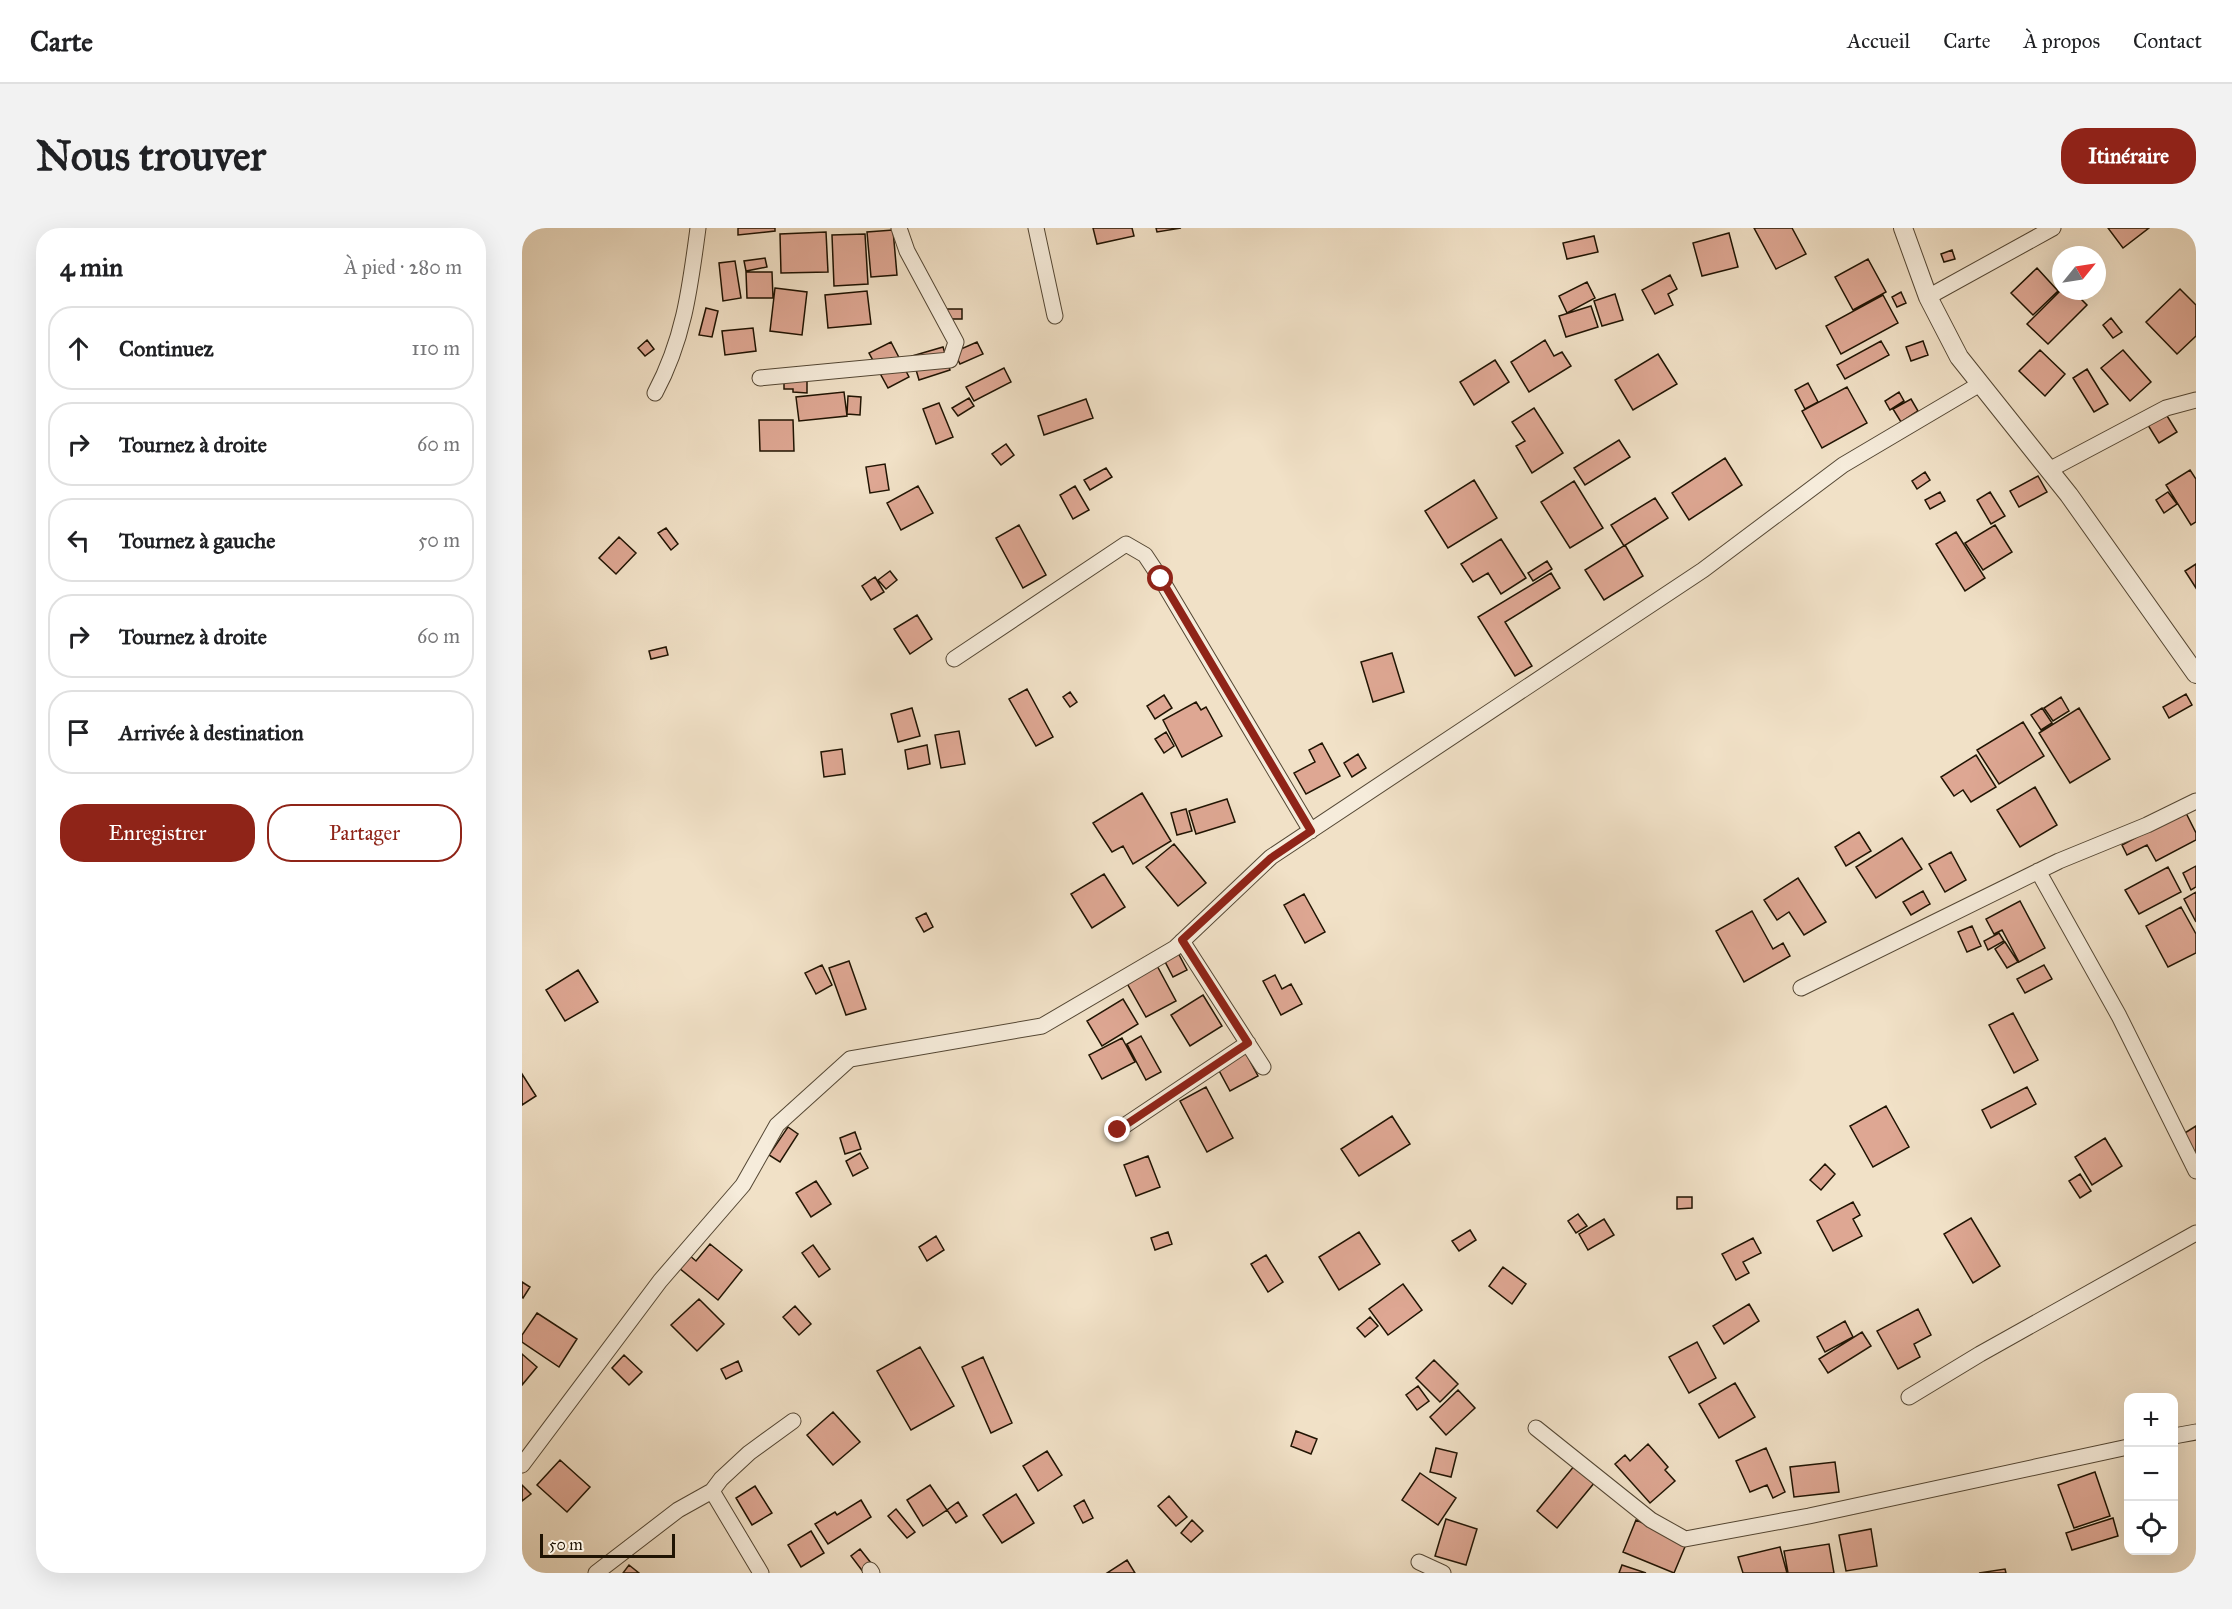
<!DOCTYPE html>
<html lang="fr">
<head>
<meta charset="utf-8">
<style>
	body { margin:0; font-family:"IM FELL Great Primer",serif; background:#f2f2f2; color:#202124 }
	.controls { position:absolute; right:18px; bottom:18px; display:grid; overflow:hidden; border-radius:12px; box-shadow:0 6px 24px #0002 }
	.controls button { width:54px; height:54px; display:grid; place-items:center; padding:0; border:0; border-bottom:2px solid #e0e0e0; background:#fff; color:#202124; font:30px sans-serif }
	.compass { position:absolute; left:1530px; top:18px; width:54px; height:54px; border-radius:50%; background:#fff; box-shadow:0 6px 24px #0002; rotate:60deg }
	.scale { position:absolute; left:18px; bottom:15px; width:135px; box-sizing:border-box; padding-left:6px; border:3px solid #201403; border-top:0; font-size:16px; line-height:21px; white-space:nowrap; color:#201403; -webkit-text-stroke:4px #f6ecdb; paint-order:stroke }
	.stop { position:absolute; width:18px; height:18px; margin:-14px; border:4px solid #8f2418; border-radius:50%; background:#fff }
	.stop.end { background:#8f2418; border-color:#fff; box-shadow:0 2px 6px #0008 }
	.list { margin:0; padding:0; list-style:none }
	h2 { display:flex; justify-content:space-between; align-items:center; height:78px; margin:0; padding:0 24px; font-size:26px }
	h2 small { font-size:20px; font-weight:400; color:#757577 }
	.list li { display:grid; grid-template-columns:39px 1fr auto; gap:18px; align-items:center; box-sizing:border-box; height:84px; margin:0 12px 12px; padding:0 12px; border:2px solid #e0e0e0; border-radius:24px }
	.list b { display:block; font-size:22px; white-space:nowrap }
	.list em { font-size:20px; font-style:normal; color:#757577 }
	.actions { display:flex; gap:12px; padding:18px 24px }
	.actions a { flex:1; padding:14px 0; border:2px solid #8f2418; border-radius:24px; text-align:center; font-size:21px; color:#8f2418 }
	.actions .main { background:#8f2418; color:#fff }
	.icon { flex:none; width:33px; height:33px; fill:none; stroke:currentColor; stroke-width:2; stroke-linecap:round; stroke-linejoin:round }
	.map { position:relative; flex:none; width:1674px; height:1345px; overflow:hidden; border-radius:24px }
	header { display:flex; align-items:center; gap:36px; box-sizing:border-box; height:84px; padding:0 30px; background:#fff; border-bottom:2px solid #e0e0e0 }
	header strong { font-size:28px }
	nav { display:flex; gap:33px; margin-inline-start:auto; font-size:21px }
	.intro { display:flex; align-items:center; justify-content:space-between; box-sizing:border-box; height:144px; padding:0 36px }
	h1 { margin:0; font-size:42px }
	.button { padding:15px 27px; border-radius:24px; background:#8f2418; color:#fff; font-size:21px; font-weight:700 }
	main { display:flex; gap:36px; padding:0 36px }
	aside { flex:1; background:#fff; border-radius:24px; box-shadow:0 6px 24px #0002 }
	.map>svg:first-child { display:block }
	.building { fill:#dea793; stroke:#201403; stroke-width:1.5 }
	.lines { fill:none; stroke-linecap:round; stroke-linejoin:round }
	.minor-casing { stroke:#544734; stroke-width:17 }
	.tertiary-casing { stroke:#544734; stroke-width:20 }
	.minor { stroke:#f6ecdb; stroke-width:15 }
	.tertiary { stroke:#f6ecdb; stroke-width:18 }
	.route { stroke:#8f2418; stroke-width:8 }
</style>
</head>
<body>
<header>
<strong>Carte</strong>
<nav><a>Accueil</a><a>Carte</a><a>À propos</a><a>Contact</a></nav>
</header>
<div class="intro"><h1>Nous trouver</h1><a class="button">Itinéraire</a></div>
<main>
<aside>
<h2>4 min<small>À pied · 280 m</small></h2>
<ul class="list">
<li><svg class="icon" aria-label="ahead" viewBox="0 0 24 24"><path d="M12 20V5M6 11l6-6 6 6"/></svg><div><b>Continuez</b></div><em>110 m</em></li>
<li><svg class="icon" aria-label="right" viewBox="0 0 24 24"><path d="M7 20v-9h11M14 6l5 5-5 5"/></svg><div><b>Tournez à droite</b></div><em>60 m</em></li>
<li><svg class="icon" aria-label="left" viewBox="0 0 24 24"><path d="M17 20v-9H6M10 6l-5 5 5 5"/></svg><div><b>Tournez à gauche</b></div><em>50 m</em></li>
<li><svg class="icon" aria-label="right" viewBox="0 0 24 24"><path d="M7 20v-9h11M14 6l5 5-5 5"/></svg><div><b>Tournez à droite</b></div><em>60 m</em></li>
<li><svg class="icon" aria-label="arrive" viewBox="0 0 24 24"><path d="M6 21V4h12l-3 4 3 4H6"/></svg><div><b>Arrivée à destination</b></div></li>
</ul>
<div class="actions"><a class="main">Enregistrer</a><a>Partager</a></div>
</aside>
<div class="map">
<svg width="1674" height="1345" viewBox="0 0 1674 1345">
	<rect width="100%" height="100%" fill="#f1e1c7"/>
	<filter id="stains"><feTurbulence type="fractalNoise" baseFrequency=".00333" numOctaves="4"/><feColorMatrix values="0 0 0 0 .2 0 0 0 0 .09 0 0 0 0 .02 0 0 0 .5 -.17"/></filter>
	<radialGradient id="worn" r=".72"><stop offset=".6" stop-color="#630" stop-opacity="0"/><stop offset="1" stop-color="#630" stop-opacity=".3"/></radialGradient>
	<!-- building -->
	<path class="building" d="M216,0H253V3L216,7Z
		M571,0H610L612,8L575,16Z
		M634,0H659L635,4Z
		M1232,0H1270L1284,26L1254,41Z
		M1586,0H1627L1601,20Z
		M371,2L375,47L349,49L345,4Z
		M304,4L306,44L259,45L258,6Z
		M1207,5L1216,39L1180,48L1171,15Z
		M343,6L346,56L312,58L310,7Z
		M1072,8L1076,24L1045,31L1041,15Z
		M1430,22L1433,31L1422,34L1419,26Z
		M243,30L245,39L224,43L222,33Z
		M1346,31L1364,64L1331,82L1313,49Z
		M213,33L219,70L201,73L197,35Z
		M1515,40L1536,63L1511,87L1489,65Z
		M224,44H250L251,70H225Z
		M1148,47L1155,61L1146,66L1151,77L1133,86L1120,62Z
		M1065,54L1073,70L1045,85L1037,68Z
		M253,60L285,64L280,107L248,103Z
		M1658,61L1674,77V108L1655,126L1624,94Z
		M1539,62L1551,63L1565,77L1526,116L1505,96Z
		M345,63L349,96L306,100L303,67Z
		M1379,64L1384,75L1375,79L1370,69Z
		M1093,66L1101,92L1080,98L1072,73Z
		M1361,67L1376,95L1319,126L1304,98Z
		M1069,78L1076,99L1044,109L1037,88Z
		M184,80L196,83L190,109L177,107Z
		M424,81H440V91H424Z
		M1589,90L1600,104L1591,110L1581,97Z
		M231,100L234,123L203,127L200,103Z
		M125,112L132,121L123,128L116,120Z
		M1023,112L1032,128L1040,124L1049,138L1007,164L989,134Z
		M1359,113L1367,127L1323,151L1315,137Z
		M1401,113L1406,127L1389,133L1384,119Z
		M369,114L387,149L366,160L347,125Z
		M455,114L461,126L438,136L432,124Z
		M421,119L428,142L397,152L390,128Z
		M1518,122L1543,146L1523,168L1497,143Z
		M1601,122L1629,154L1608,173L1579,140Z
		M1136,126L1155,156L1111,182L1093,152Z
		M973,132L987,154L952,177L938,154Z
		M482,140L489,154L452,173L444,159Z
		M1565,141L1586,176L1572,184L1551,150Z
		M262,148H285V165L271,164V161H262Z
		M1286,155L1296,174L1283,181L1273,162Z
		M1325,159L1345,195L1300,220L1280,183Z
		M322,164L325,188L277,193L274,169Z
		M1377,164L1382,173L1368,182L1363,173Z
		M326,168L339,169L338,187L325,186Z
		M447,170L452,178L436,188L430,180Z
		M564,171L571,190L522,207L516,188Z
		M1389,171L1396,183L1379,194L1371,181Z
		M417,175L431,209L414,216L401,181Z
		M1012,180L1041,225L1010,245L994,218L1003,213L990,194Z
		M1642,183L1655,204L1637,215L1624,194Z
		M237,192H271L272,223H238Z
		M1097,212L1108,229L1063,257L1052,240Z
		M484,216L492,227L479,237L470,226Z
		M1203,230L1220,257L1167,292L1150,265Z
		M363,236L367,262L348,265L344,239Z
		M584,240L590,249L568,262L562,252Z
		M1668,242L1674,251V294L1669,297L1644,257Z
		M1403,244L1408,252L1395,261L1390,253Z
		M1516,248L1525,264L1497,279L1488,263Z
		M952,252L975,290L926,320L903,283Z
		M1052,253L1081,300L1048,320L1019,274Z
		M396,258L411,285L379,302L365,275Z
		M553,258L567,282L551,291L538,267Z
		M1418,264L1423,273L1408,281L1403,272Z
		M1468,264L1483,288L1469,296L1455,272Z
		M1646,264L1655,276L1642,285L1634,272Z
		M1133,270L1146,290L1102,318L1089,297Z
		M497,297L524,347L501,360L474,310Z
		M1473,297L1490,324L1461,342L1443,315Z
		M144,300L156,316L149,322L136,305Z
		M1434,304L1463,350L1443,363L1414,316Z
		M97,309L114,325L94,346L77,330Z
		M979,311L1004,350L979,366L966,345L951,354L939,336Z
		M1103,317L1121,348L1082,372L1063,342Z
		M1025,333L1030,341L1011,353L1006,345Z
		M1674,336V360L1663,343Z
		M368,343L375,352L364,361L356,352Z
		M1029,345L1038,360L983,394L1010,438L993,448L956,389Z
		M353,349L362,364L349,372L340,358Z
		M395,387L410,411L388,426L372,401Z
		M144,419L146,427L129,431L127,423Z
		M870,425L882,464L851,474L839,434Z
		M505,461L531,509L514,518L487,471Z
		M548,464L555,474L548,479L541,469Z
		M1664,466L1670,477L1647,490L1641,479Z
		M642,467L650,480L633,491L625,478Z
		M1539,469L1547,483L1531,493L1522,480Z
		M674,474L679,482L684,479L700,508L660,529L641,492Z
		M390,480L398,508L376,514L369,486Z
		M1520,480L1530,495L1519,502L1509,487Z
		M1557,480L1588,531L1548,555L1517,505Z
		M1501,494L1522,528L1477,556L1455,522Z
		M437,503L443,536L419,540L413,507Z
		M644,504L652,518L642,525L633,511Z
		M800,515L818,548L784,566L772,545L793,534L787,522Z
		M405,517L408,536L386,541L383,522Z
		M320,521L323,546L302,549L299,524Z
		M836,526L844,540L830,549L822,535Z
		M1454,527L1474,559L1449,574L1441,562L1432,568L1419,549Z
		M1513,559L1535,597L1498,619L1475,582Z
		M620,565L649,613L611,636L601,618L590,624L571,595Z
		M705,571L713,594L674,606L667,583Z
		M664,581L670,603L655,607L649,585Z
		M1663,583L1674,605V612L1634,633L1625,617L1605,627L1600,617Z
		M1337,604L1349,623L1324,638L1313,619Z
		M1380,610L1400,641L1354,670L1334,639Z
		M652,616L684,655L656,678L624,639Z
		M1429,624L1444,652L1423,664L1407,636Z
		M1674,638V659L1669,662L1661,645Z
		M1646,639L1659,664L1617,686L1603,662Z
		M582,646L603,679L570,700L549,666Z
		M1276,650L1304,694L1282,707L1267,684L1255,692L1242,672Z
		M1401,663L1408,676L1389,687L1381,674Z
		M1674,664V694L1662,671Z
		M782,666L803,704L783,715L762,677Z
		M1498,673L1523,720L1497,734L1480,702L1472,706L1464,691Z
		M1659,679L1674,706V725L1646,739L1624,698Z
		M1230,683L1251,721L1261,715L1268,728L1222,754L1194,703Z
		M404,685L411,699L402,704L394,690Z
		M1450,698L1459,718L1445,724L1436,704Z
		M1477,705L1482,713L1466,722L1462,713Z
		M1483,714L1496,734L1485,740L1473,721Z
		M653,719L665,742L651,749L639,726Z
		M327,733L344,781L324,787L307,740Z
		M633,734L654,773L624,789L602,750Z
		M300,737L310,757L294,766L283,745Z
		M1522,737L1530,751L1503,765L1495,751Z
		M56,742L76,774L43,793L24,762Z
		M753,747L760,761L769,756L780,776L759,787L741,753Z
		M681,767L700,798L668,818L649,787Z
		M601,771L616,796L580,818L565,793Z
		M1491,785L1516,832L1492,845L1467,797Z
		M619,808L639,844L624,852L605,816Z
		M600,810L613,834L580,851L567,827Z
		M722,822L736,848L708,863L694,837Z
		M0,846L14,868L0,877Z
		M684,859L711,910L685,924L658,873Z
		M1505,859L1514,876L1469,900L1460,882Z
		M1364,878L1387,919L1351,939L1328,898Z
		M870,888L888,916L837,948L819,921Z
		M1674,898V934L1658,908Z
		M266,899L276,906L258,934L247,927Z
		M333,904L339,921L323,926L318,910Z
		M1583,910L1600,938L1570,957L1553,929Z
		M338,925L346,940L331,948L324,933Z
		M626,928L638,959L614,968L602,937Z
		M1303,936L1313,946L1299,962L1288,952Z
		M1558,946L1569,963L1558,970L1547,953Z
		M294,953L309,976L289,989L274,965Z
		M1155,969H1170V980L1155,981Z
		M1331,974L1338,987L1331,991L1340,1008L1311,1023L1295,993Z
		M1056,986L1065,998L1054,1005L1046,993Z
		M1449,990L1478,1038L1451,1055L1422,1006Z
		M1082,991L1092,1007L1066,1022L1057,1006Z
		M948,1002L954,1012L937,1023L930,1013Z
		M646,1004L650,1016L633,1022L629,1010Z
		M837,1004L858,1036L817,1062L797,1029Z
		M414,1008L422,1022L405,1033L397,1019Z
		M1231,1010L1239,1025L1221,1034L1227,1045L1214,1052L1200,1026Z
		M188,1016L220,1042L196,1072L157,1040L167,1027L174,1033Z
		M291,1017L308,1041L297,1049L280,1025Z
		M744,1027L761,1054L746,1064L729,1036Z
		M981,1039L1004,1056L990,1076L967,1058Z
		M0,1054L8,1059L1,1070L0,1069Z
		M881,1056L900,1082L866,1107L847,1081Z
		M177,1071L202,1096L175,1123L149,1097Z
		M1227,1076L1237,1093L1202,1116L1191,1098Z
		M273,1078L289,1096L277,1107L261,1089Z
		M1396,1081L1409,1107L1392,1116L1398,1129L1376,1141L1355,1103Z
		M15,1085L55,1111L37,1139L0,1114V1107Z
		M848,1089L856,1098L843,1109L835,1100Z
		M1323,1093L1331,1109L1303,1124L1295,1109Z
		M1340,1104L1349,1118L1306,1145L1297,1131Z
		M1175,1114L1194,1150L1167,1165L1147,1129Z
		M398,1119L432,1178L389,1202L355,1143Z
		M0,1126L15,1139L0,1157Z
		M102,1127L120,1144L107,1157L90,1140Z
		M461,1129L490,1195L469,1205L440,1139Z
		M912,1132L936,1156L918,1174L894,1150Z
		M216,1133L220,1143L204,1151L199,1141Z
		M1213,1155L1233,1189L1197,1210L1177,1176Z
		M896,1158L907,1173L895,1182L884,1167Z
		M936,1162L953,1180L924,1207L908,1189Z
		M311,1184L338,1214L311,1237L285,1207Z
		M774,1203L795,1211L789,1226L769,1218Z
		M1126,1216L1146,1239L1143,1242L1153,1253L1128,1275L1093,1236L1103,1227L1108,1233Z
		M914,1220L935,1225L929,1249L908,1244Z
		M1244,1220L1263,1264L1251,1270L1245,1257L1228,1264L1214,1233Z
		M525,1223L540,1247L516,1263L501,1238Z
		M38,1232L68,1259L45,1284L15,1257Z
		M1313,1234L1317,1264L1272,1269L1268,1239Z
		M1053,1237L1073,1254L1035,1300L1015,1283Z
		M1573,1244L1588,1288L1552,1300L1536,1257Z
		M898,1245L934,1270L916,1297L880,1272Z
		M0,1257L9,1266L0,1273Z
		M408,1257L425,1282L401,1298L385,1272Z
		M233,1258L250,1285L230,1297L214,1270Z
		M494,1266L512,1295L480,1315L461,1287Z
		M647,1268L665,1289L654,1298L636,1278Z
		M339,1272L349,1289L306,1316L293,1296L313,1284L315,1287Z
		M562,1272L571,1290L561,1295L552,1278Z
		M436,1274L445,1288L434,1295L425,1282Z
		M374,1281L393,1304L385,1310L366,1288Z
		M1591,1290L1596,1308L1550,1322L1544,1305Z
		M924,1291L955,1301L944,1337L913,1328Z
		M670,1292L681,1303L669,1314L659,1305Z
		M1114,1292L1165,1314L1152,1345L1101,1324Z
		M1349,1301L1355,1338L1324,1343L1317,1307Z
		M289,1303L302,1325L279,1339L266,1317Z
		M1307,1316L1312,1345H1266L1262,1323Z
		M1258,1319L1265,1345H1221L1216,1329Z
		M338,1321L353,1340L342,1345L329,1328Z
		M605,1332L613,1345H585Z
		M107,1337L117,1345H101Z
		M1100,1337L1124,1345H1097Z
		M1483,1341L1484,1345H1457Z"/>
	<g class="lines">
		<!-- minor casing -->
		<g class="minor-casing">
			<path id="minor" d="M514,0L533,88
				M1406,69L1531,0
				M238,150L428,132L434,114L385,23L377,0
				M133,165C162,111 168,60 176,0
				M1527,242L1644,180L1674,172
				M432,431L604,316L623,327L639,351L789,603
				M1516,643L1597,788L1674,943
				M660,713L741,839
				M1279,760L1537,633L1625,597L1674,573
				M596,902L726,815
				M1387,1169L1458,1126L1674,1005
				M1014,1200L1129,1292L1163,1311L1287,1288L1606,1219
				M1652,1208L1674,1204
				M0,1237L138,1053L221,957L255,897L328,831L520,798L653,720L749,629L1181,342L1321,237L1458,156
				M190,1263L239,1345
				M897,1334L921,1345
				M348,1342L350,1345
				M74,1345L156,1282L190,1263L199,1251L227,1225L271,1193"/>
		</g>
		<!-- tertiary casing -->
		<g class="tertiary-casing">
			<path id="tertiary" d="M1381,0L1406,69L1437,129L1547,267L1674,446"/>
		</g>
		<!-- minor -->
		<use href="#minor" class="minor"/>
		<!-- tertiary -->
		<use href="#tertiary" class="tertiary"/>
	</g>
	<g class="lines">
		<!-- route -->
		<path class="route" d="M596,902L726,815L660,712L749,630L789,603L639,351"/>
	</g>
	<rect width="100%" height="100%" filter="url(#stains)"/>
	<rect width="100%" height="100%" fill="url(#worn)"/>
</svg>
<div class="controls">
<button>+</button>
<button>−</button>
<button><svg class="icon" aria-label="locate" viewBox="0 0 24 24"><circle cx="12" cy="12" r="6"/><path d="M12 2v4M12 18v4M2 12h4M18 12h4"/></svg></button>
</div>
<svg class="compass" viewBox="-18 -18 36 36"><path d="M0-13l5 13h-10z" fill="#e53935"/><path d="M0 13l5-13h-10z" fill="#757577"/></svg>
<div class="scale">50 m</div>
<div class="stop" style="left:639px;top:351px"></div>
<div class="stop end" style="left:596px;top:902px"></div>
</div>
</main>
</body>
</html>
